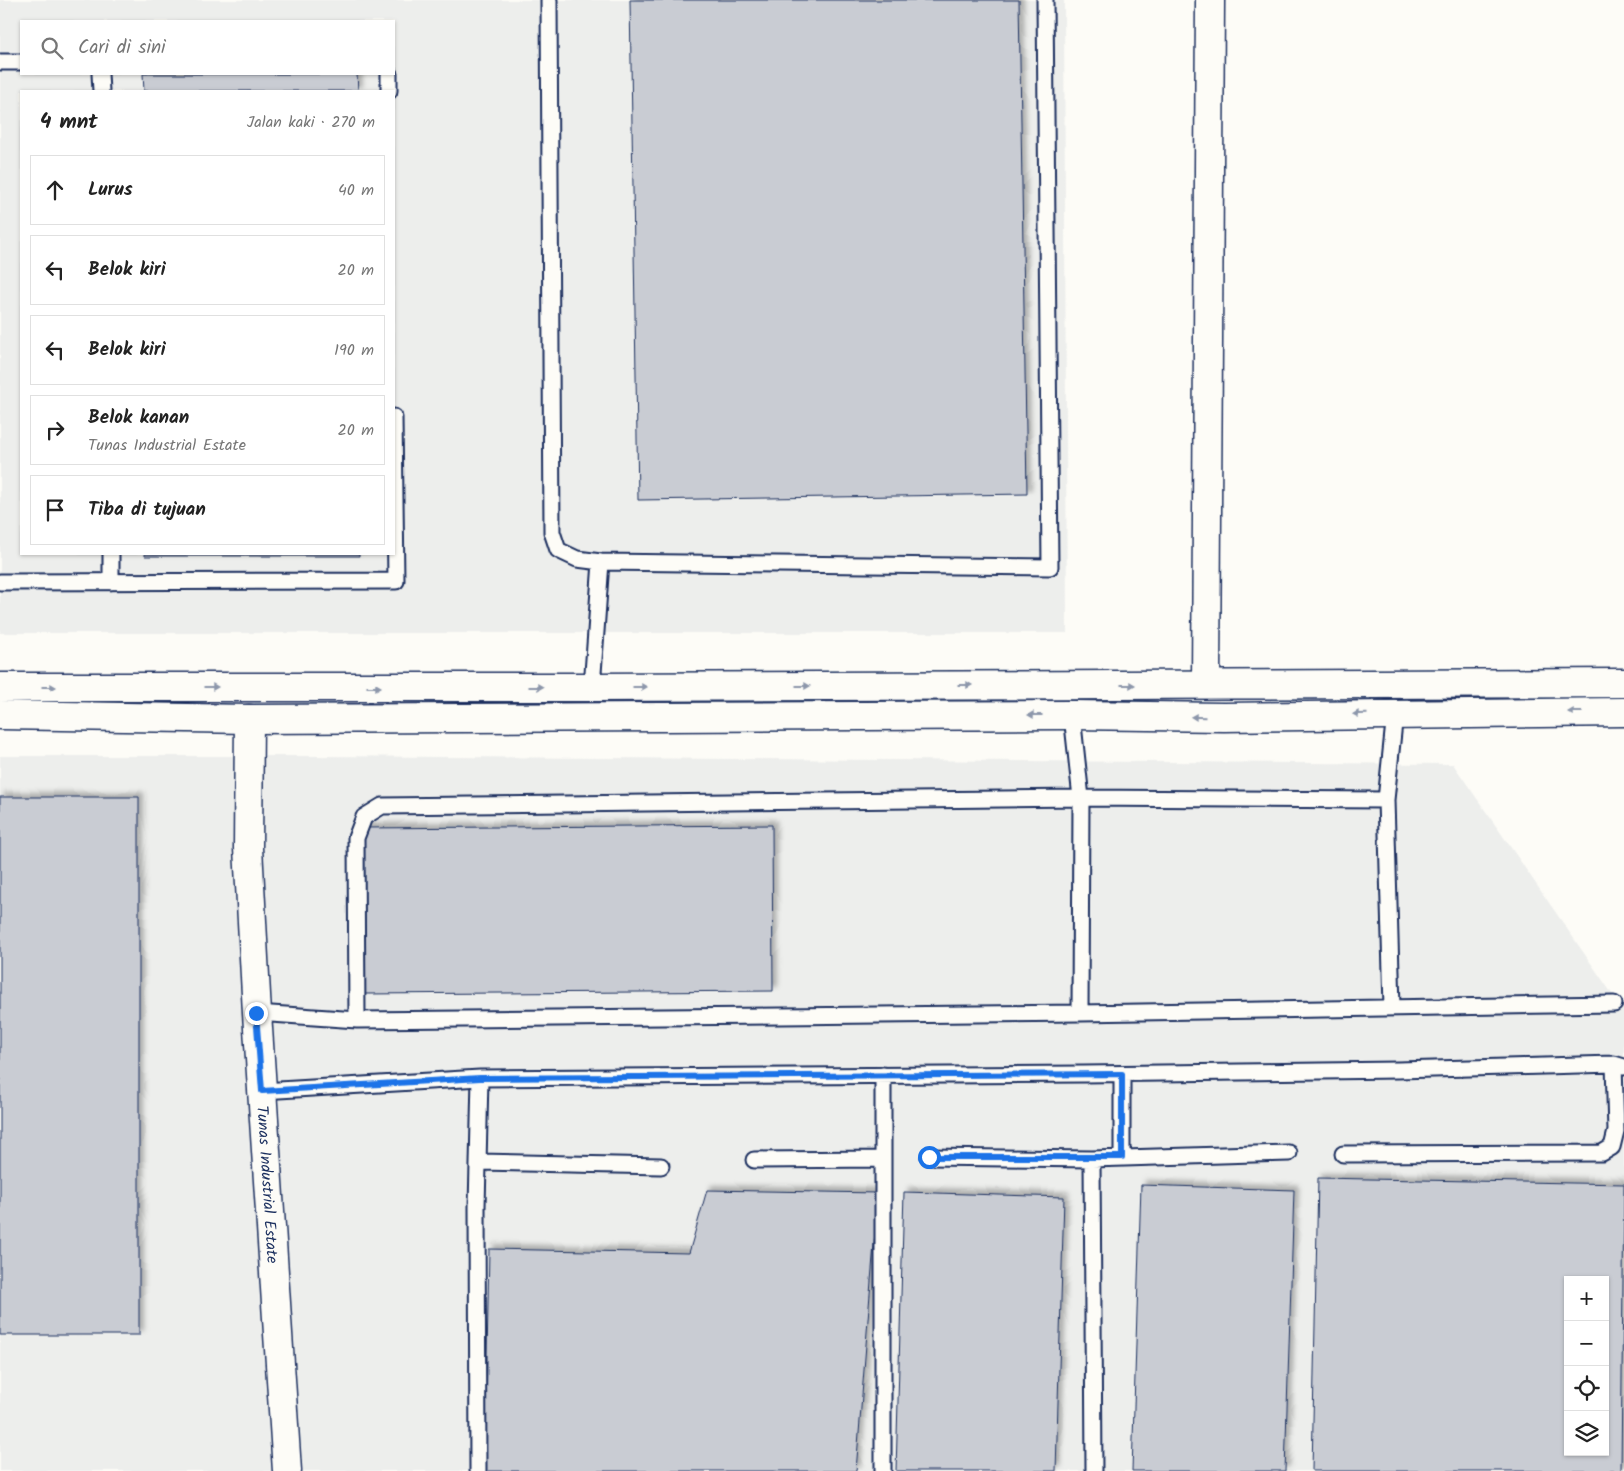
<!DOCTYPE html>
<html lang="id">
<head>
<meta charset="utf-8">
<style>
	body { margin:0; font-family:Kalam,sans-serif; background:#f2f2f2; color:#222 }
	.controls { position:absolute; right:15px; bottom:15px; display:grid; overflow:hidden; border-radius:0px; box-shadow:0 1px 4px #0004 }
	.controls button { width:45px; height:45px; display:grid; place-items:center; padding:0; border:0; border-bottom:1px solid #e0e0e0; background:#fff; color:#222; font:25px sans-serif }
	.stop { position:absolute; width:15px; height:15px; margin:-11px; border:4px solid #1a73e8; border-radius:50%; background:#fff }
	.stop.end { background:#1a73e8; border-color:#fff; box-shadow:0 1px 5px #0008 }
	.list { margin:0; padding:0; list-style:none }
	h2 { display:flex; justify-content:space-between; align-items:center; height:65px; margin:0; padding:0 20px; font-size:21px }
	h2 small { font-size:16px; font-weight:400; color:#767676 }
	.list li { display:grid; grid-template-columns:32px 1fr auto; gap:15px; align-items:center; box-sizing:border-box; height:70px; margin:0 10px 10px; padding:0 10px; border:1px solid #e0e0e0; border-radius:0px }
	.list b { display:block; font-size:19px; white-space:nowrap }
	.list p { margin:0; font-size:16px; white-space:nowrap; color:#767676 }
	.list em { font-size:16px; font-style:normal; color:#767676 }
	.icon { flex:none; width:28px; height:28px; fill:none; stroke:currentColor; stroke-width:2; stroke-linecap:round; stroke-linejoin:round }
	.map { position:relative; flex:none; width:1624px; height:1471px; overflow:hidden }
	.search { position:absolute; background:#fff; box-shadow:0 1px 4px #0004; left:20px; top:20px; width:375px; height:55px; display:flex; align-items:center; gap:12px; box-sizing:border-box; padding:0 18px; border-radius:0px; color:#767676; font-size:19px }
	.panel { position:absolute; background:#fff; box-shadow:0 1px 4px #0004; left:20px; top:90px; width:375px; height:465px; border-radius:0px }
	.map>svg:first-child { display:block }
	.built { fill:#edeeec; fill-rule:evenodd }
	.building { fill:#c9ccd3; stroke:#1b2f5e; fill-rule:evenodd; filter:url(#shadow) }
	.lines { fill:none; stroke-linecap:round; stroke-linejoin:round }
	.service-casing { stroke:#1b2f5e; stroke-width:19 }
	.minor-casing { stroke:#1b2f5e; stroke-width:31 }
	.tertiary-casing { stroke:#1b2f5e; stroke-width:31 }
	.secondary-casing { stroke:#1b2f5e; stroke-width:31 }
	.service { stroke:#fdfcf7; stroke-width:15 }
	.minor { stroke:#fdfcf7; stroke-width:28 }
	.tertiary { stroke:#fdfcf7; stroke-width:28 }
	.secondary { stroke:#fdfcf7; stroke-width:28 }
	.oneway { fill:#8c96aa }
	.route { stroke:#1a73e8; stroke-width:6 }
	.labels { text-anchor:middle; stroke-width:4; stroke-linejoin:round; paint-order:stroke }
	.street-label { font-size:16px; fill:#1b2f5e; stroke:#fdfcf7 }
</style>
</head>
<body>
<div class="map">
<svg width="1624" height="1471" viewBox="0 0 1624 1471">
	<defs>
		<filter id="shadow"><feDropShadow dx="4.5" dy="-4.5" stdDeviation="2.5" flood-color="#0004"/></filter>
	</defs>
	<rect width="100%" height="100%" fill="#fdfcf7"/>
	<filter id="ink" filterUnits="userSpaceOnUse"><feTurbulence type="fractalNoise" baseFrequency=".02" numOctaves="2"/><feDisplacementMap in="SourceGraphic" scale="10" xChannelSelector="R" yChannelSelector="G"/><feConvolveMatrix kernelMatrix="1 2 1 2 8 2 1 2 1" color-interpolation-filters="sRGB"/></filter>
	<g filter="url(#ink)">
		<!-- built -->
		<path class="built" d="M0,0H1064L1067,633H0ZM21,21H394V74H21ZM21,91H394V554H21Z
			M0,756H314L1453,764L1624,1011V1471H0ZM1568,1280H1605V1452H1568Z"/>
		<!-- building -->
		<path class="building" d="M630,0H1019L1027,494L638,500Z
			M143,74H357L358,91H144Z
			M145,554H359V556H145Z
			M0,797H139V1335H0Z
			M772,825L773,991L365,994L363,828Z
			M1318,1178L1624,1184L1621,1471H1312ZM1568,1280H1605V1452H1568Z
			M1141,1185L1294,1190L1285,1471H1132Z
			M707,1190L878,1193L856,1471H485L489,1249L689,1253Z
			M904,1192L1064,1197L1056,1471H896Z"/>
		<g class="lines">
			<!-- service casing -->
			<g class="service-casing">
				<path id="service" d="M549,0L552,532L558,550L577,559L601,562L1050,567L1045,0
					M0,62H21
					M100,74L101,91
					M389,74V91
					M111,554V582
					M0,582L396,581L394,417
					M592,687L601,562
					M1072,715L1081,798L1080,1013
					M1392,1007L1386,800L1395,713
					M257,1013L357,1020L1080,1013L1614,1004
					M357,1020L356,838L364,817L382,806L1081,798L1386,800
					M1122,1074V1157
					M262,1091L480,1078L1084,1074L1398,1070L1614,1064L1624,1067
					M1343,1154L1602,1153L1612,1147L1616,1131L1614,1064
					M929,1157L1092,1159L1094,1471
					M1092,1159L1289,1153
					M754,1160L882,1159
					M479,1162L661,1166
					M478,1471L477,1207L480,1078
					M883,1471V1075"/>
			</g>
			<!-- minor casing -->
			<g class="minor-casing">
				<path id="minor" d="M1206,684L1210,0"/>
			</g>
			<!-- tertiary casing -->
			<g class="tertiary-casing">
				<g id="tertiary">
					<path id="s1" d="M249,719L248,848L257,1013L287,1471"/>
				</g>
			</g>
			<!-- secondary casing -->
			<g class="secondary-casing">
				<path id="secondary" d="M0,687H592L1624,683
					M0,715L249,719L1072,715L1224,717L1624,712"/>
			</g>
			<!-- service -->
			<use href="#service" class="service"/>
			<!-- minor -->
			<use href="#minor" class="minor"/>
			<!-- tertiary -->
			<use href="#tertiary" class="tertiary"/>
			<!-- secondary -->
			<use href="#secondary" class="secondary"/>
		</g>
		<!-- one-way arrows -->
		<defs><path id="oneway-solid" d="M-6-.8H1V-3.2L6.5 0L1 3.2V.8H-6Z" transform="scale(1.25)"/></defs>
		<g class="oneway">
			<use href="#oneway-solid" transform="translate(965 685)"/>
			<use href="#oneway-solid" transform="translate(1128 685)"/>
			<use href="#oneway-solid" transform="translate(803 686)"/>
			<use href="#oneway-solid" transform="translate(49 687)"/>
			<use href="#oneway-solid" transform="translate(211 687)"/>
			<use href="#oneway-solid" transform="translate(374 687)"/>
			<use href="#oneway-solid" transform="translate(536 687)"/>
			<use href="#oneway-solid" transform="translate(640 687)"/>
			<use href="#oneway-solid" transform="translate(1575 712) rotate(180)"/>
			<use href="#oneway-solid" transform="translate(1360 714) rotate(179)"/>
			<use href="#oneway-solid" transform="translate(1035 715) rotate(180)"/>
			<use href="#oneway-solid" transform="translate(1198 717) rotate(-179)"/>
		</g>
	</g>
	<g class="lines" filter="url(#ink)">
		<!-- route -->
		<path class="route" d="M256,1013L262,1091L480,1078L1122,1074V1157H929"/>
	</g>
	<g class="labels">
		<!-- street labels -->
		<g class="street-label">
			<text dy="6" stroke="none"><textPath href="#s1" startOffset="466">Tunas Industrial Estate</textPath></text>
		</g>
	</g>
</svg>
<div class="controls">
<button>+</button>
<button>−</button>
<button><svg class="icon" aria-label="locate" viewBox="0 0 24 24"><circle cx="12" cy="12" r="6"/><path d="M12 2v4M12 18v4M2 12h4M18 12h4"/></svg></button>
<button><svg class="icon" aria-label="layers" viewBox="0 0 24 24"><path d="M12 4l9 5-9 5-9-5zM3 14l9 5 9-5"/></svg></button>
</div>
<div class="stop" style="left:929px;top:1157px"></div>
<div class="stop end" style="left:256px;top:1013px"></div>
<div class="search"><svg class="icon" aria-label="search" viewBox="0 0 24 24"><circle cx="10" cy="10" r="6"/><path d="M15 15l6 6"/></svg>Cari di sini</div>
<section class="panel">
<h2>4 mnt<small>Jalan kaki · 270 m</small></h2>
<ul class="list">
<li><svg class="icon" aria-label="ahead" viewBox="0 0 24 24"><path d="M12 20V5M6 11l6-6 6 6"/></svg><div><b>Lurus</b></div><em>40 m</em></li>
<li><svg class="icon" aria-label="left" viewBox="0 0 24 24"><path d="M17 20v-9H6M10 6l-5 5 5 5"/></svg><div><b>Belok kiri</b></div><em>20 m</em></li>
<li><svg class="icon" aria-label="left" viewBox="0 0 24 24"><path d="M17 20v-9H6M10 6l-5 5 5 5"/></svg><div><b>Belok kiri</b></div><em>190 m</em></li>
<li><svg class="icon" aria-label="right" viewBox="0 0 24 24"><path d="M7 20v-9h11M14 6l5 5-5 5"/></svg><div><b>Belok kanan</b><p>Tunas Industrial Estate</p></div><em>20 m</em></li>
<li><svg class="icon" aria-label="arrive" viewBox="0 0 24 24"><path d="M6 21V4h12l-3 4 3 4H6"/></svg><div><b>Tiba di tujuan</b></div></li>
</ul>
</section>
</div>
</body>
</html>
